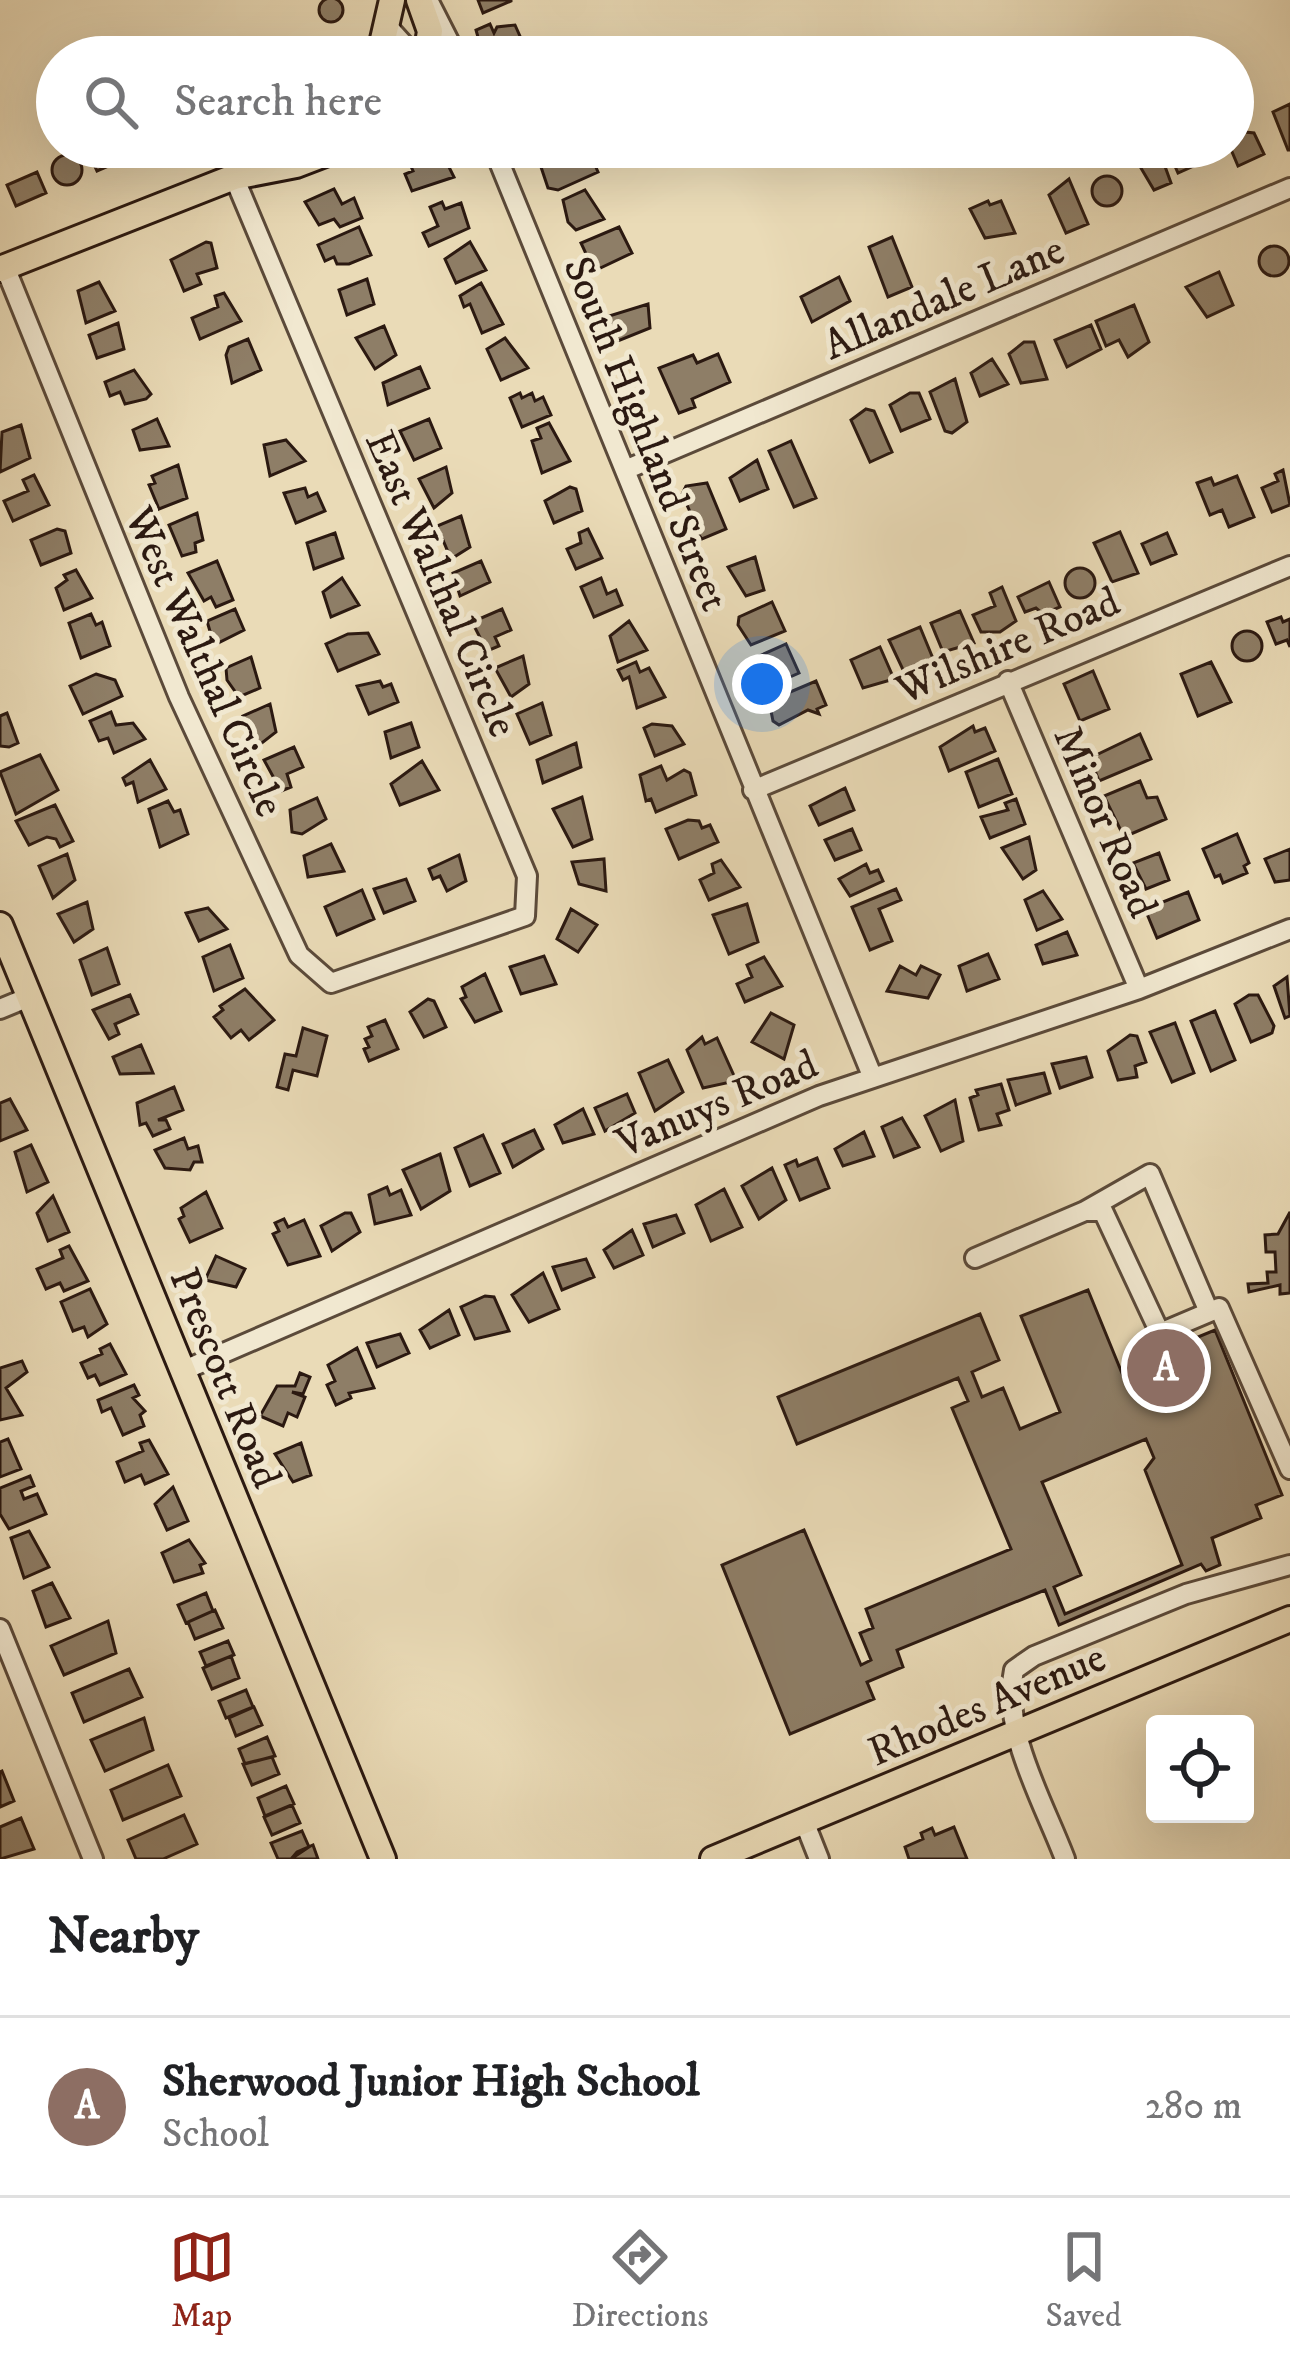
<!DOCTYPE html>
<html lang="en">
<head>
<meta charset="utf-8">
<style>
	body { margin:0; font-family:"IM FELL DW Pica",serif; background:#f2f2f2; color:#202124 }
	.controls { position:absolute; right:36px; bottom:36px; display:grid; overflow:hidden; border-radius:12px; box-shadow:0 12px 48px #0002 }
	.controls button { width:108px; height:108px; display:grid; place-items:center; padding:0; border:0; border-bottom:3px solid #e0e0e0; background:#fff; color:#202124; font:60px sans-serif }
	.you { position:absolute; left:762px; top:684px; width:42px; height:42px; margin:-30px; border:9px solid #fff; border-radius:50%; background:#1a73e8; box-shadow:0 0 0 18px #1a73e833 }
	.badge { display:grid; place-items:center; width:78px; height:78px; border-radius:50%; background:#8f2418; color:#fff; font-size:39px; font-weight:700 }
	.pin { position:absolute; translate:-50% -50%; border:6px solid #fff; box-shadow:0 3px 12px #0006 }
	.list { margin:0; padding:0; list-style:none }
	h2 { display:flex; justify-content:space-between; align-items:center; height:156px; margin:0; padding:0 48px; font-size:51px }
	h2 small { font-size:39px; font-weight:400; color:#757577 }
	.list li { display:grid; grid-template-columns:78px 1fr auto; gap:36px; align-items:center; box-sizing:border-box; height:180px; padding:0 48px; border-top:3px solid #e0e0e0 }
	.list b { display:block; font-size:45px; white-space:nowrap }
	.list p { margin:0; font-size:39px; white-space:nowrap; color:#757577 }
	.list em { font-size:39px; font-style:normal; color:#757577 }
	.icon { flex:none; width:66px; height:66px; fill:none; stroke:currentColor; stroke-width:2; stroke-linecap:round; stroke-linejoin:round }
	.map { position:relative; flex:none; width:1290px; height:1859px; overflow:hidden }
	.search { position:absolute; background:#fff; box-shadow:0 12px 48px #0002; left:36px; right:36px; top:36px; height:132px; display:flex; align-items:center; gap:30px; box-sizing:border-box; padding:0 42px; border-radius:66px; color:#757577; font-size:45px }
	.sheet { height:336px; background:#fff }
	nav { display:flex; justify-content:space-around; align-items:center; box-sizing:border-box; height:168px; border-top:3px solid #e0e0e0; background:#fff; font-size:33px; color:#757577 }
	nav a { display:grid; justify-items:center; gap:6px }
	nav .on { color:#8f2418 }
	.map>svg:first-child { display:block }
	.building { fill:#8e7e67; stroke:#2b1911; stroke-width:3; fill-rule:evenodd }
	.lines { fill:none; stroke-linecap:round; stroke-linejoin:round }
	.minor-casing { stroke:#5b4a3a; stroke-width:24 }
	.major-casing { stroke:#2b1911; stroke-width:30 }
	.minor { stroke:#f1e8d0; stroke-width:18 }
	.major { stroke:#eadbb7; stroke-width:24 }
	.labels { text-anchor:middle; stroke-width:10; stroke-linejoin:round; paint-order:stroke }
	.street-label { font-size:42px; fill:#2b1911; stroke:#f1e8d0 }
</style>
</head>
<body>
<div class="map">
<svg width="1290" height="1859" viewBox="0 0 1290 1859">
	<rect width="100%" height="100%" fill="#eadbb7"/>
	<filter id="stains"><feTurbulence type="fractalNoise" baseFrequency=".00167" numOctaves="4"/><feColorMatrix values="0 0 0 0 .2 0 0 0 0 .09 0 0 0 0 .02 0 0 0 .5 -.17"/></filter>
	<radialGradient id="worn" r=".72"><stop offset=".6" stop-color="#630" stop-opacity="0"/><stop offset="1" stop-color="#630" stop-opacity=".3"/></radialGradient>
	<!-- building -->
	<path class="building" d="M319 10a12 12 0 1 1 24 0a12 12 0 1 1-24 0Z
		M478,0H511V1L483,13Z
		M490,24L494,33L497,27L515,25L523,43L513,47L516,54L483,55L476,30Z
		M312,41L325,57H295L290,51L296,45L302,51Z
		M1290,104V150H1288L1273,112Z
		M1240,121L1245,132L1254,133L1264,154L1238,166L1230,147L1233,124Z
		M97,147H122L127,158L97,171L88,151Z
		M587,147L598,172L558,190L548,188L541,167Z
		M1158,147L1171,183L1154,190L1135,158Z
		M1202,147L1207,160L1178,173L1167,148Z
		M440,149L454,177L412,191L405,174L413,171L409,162Z
		M52 170a15 15 0 1 1 30 0a15 15 0 1 1-30 0Z
		M37,172L46,193L16,206L7,185Z
		M1092 191a15 15 0 1 1 30 0a15 15 0 1 1-30 0Z
		M1069,179L1088,224L1066,233L1049,195Z
		M334,189L342,204L354,198L362,218L340,227L334,219L319,225L305,202Z
		M585,190L604,219L576,230L568,222L563,200Z
		M988,201L990,205L1001,201L1015,233L985,238L970,209Z
		M442,202L445,209L461,203L469,228L429,246L423,233L438,226L430,207Z
		M359,227L371,255L349,264H337L334,257L325,261L318,245Z
		M619,227L632,253L594,271L581,243Z
		M892,237L912,287L888,297L869,247Z
		M206,242L211,243L217,268L197,274L201,284L184,291L171,260Z
		M470,242L486,270L456,283L445,259Z
		M1259 261a15 15 0 1 1 30 0a15 15 0 1 1-30 0Z
		M1219,272L1233,305L1207,317L1186,287Z
		M839,277L850,301L812,322L801,297Z
		M367,279L374,304L347,315L339,290Z
		M99,282L115,311L86,323L78,291Z
		M481,283L503,324L482,333L470,304L464,307L460,296Z
		M224,293L241,321L200,339L192,318L218,307L215,296Z
		M648,304L650,328L613,343L609,316Z
		M1134,305L1149,342L1128,357L1119,340L1106,346L1096,321Z
		M118,323L124,349L97,358L89,335Z
		M1091,325L1101,349L1067,367L1055,340Z
		M384,326L396,355L375,369L356,338Z
		M505,338L528,368L501,380L487,349Z
		M248,339L261,370L232,383L226,355L229,347Z
		M1024,342H1034L1047,379L1021,383L1009,354Z
		M718,354L730,382L692,399L695,407L679,413L659,368L693,355L697,363Z
		M992,359L1008,384L980,396L971,373Z
		M420,367L429,388L388,405L383,383Z
		M134,370L151,394L146,399L125,404L120,392L110,396L105,382Z
		M955,379L967,422L952,433L945,431L930,392Z
		M520,393L522,398L532,393L535,401L543,397L551,415L522,427L510,398Z
		M910,393H919L930,419L901,431L890,405Z
		M866,409L874,411L892,452L870,462L851,420Z
		M157,419L169,446L140,450L133,430Z
		M429,419L441,448L414,460L400,431Z
		M549,423L570,461L542,473L532,441L541,438L537,428Z
		M21,425L30,458L0,472L2,432Z
		M286,440L305,461L270,476L264,445Z
		M791,441L816,498L794,507L769,451Z
		M757,460L768,489L740,501L730,478Z
		M178,465L187,498L159,509L149,485L155,483L152,476Z
		M446,467L452,493L434,508L419,479Z
		M1283,470L1290,505L1272,512L1262,488L1278,481L1275,474Z
		M34,475L49,505L13,521L4,501L28,491L23,480Z
		M1237,476L1254,517L1229,527L1222,510L1210,515L1197,483L1211,478L1214,485Z
		M707,483L726,529L702,539L692,527L696,525L682,494L686,486Z
		M570,487L576,489L582,511L554,523L545,501Z
		M305,488L308,497L317,493L325,511L296,523L284,493Z
		M197,513L203,540L195,543L196,552L182,556L169,525Z
		M461,516L470,547L451,559L437,526Z
		M57,529L65,531L71,553L41,565L31,540Z
		M588,529L602,558L576,569L567,549L581,543L579,533Z
		M1120,532L1138,573L1112,582L1094,543Z
		M335,533L343,558L314,569L307,543Z
		M1167,533L1176,554L1151,564L1142,544Z
		M755,557L764,590L746,596L728,567Z
		M217,561L233,600L216,607L211,597L204,601L188,573Z
		M481,561L490,582L460,596L453,573Z
		M1065 583a15 15 0 1 1 30 0a15 15 0 1 1-30 0Z
		M76,570L92,598L64,610L56,588L67,580L64,575Z
		M342,578L359,605L331,617L323,592Z
		M601,578L607,594L616,590L622,605L594,617L581,587Z
		M1049,582L1060,607L1043,614L1036,608L1025,612L1018,597Z
		M1002,587L1016,621L1000,632H981L973,615L995,606L990,593Z
		M772,602L785,631L751,645L738,625L739,617Z
		M235,609L244,630L214,645L207,621Z
		M502,609L511,630L495,637L499,646L487,651L472,622Z
		M960,611L974,643L943,652L931,623Z
		M91,614L96,625L102,622L110,646L81,658L69,623Z
		M1281,617L1283,622L1290,619V647L1287,640L1276,644L1267,622Z
		M629,621L647,650L618,662L610,636Z
		M920,627L934,661L925,665L927,669L905,674L889,640Z
		M1232 646a15 15 0 1 1 30 0a15 15 0 1 1-30 0Z
		M368,633L379,654L338,671L326,644L348,634Z
		M786,644L799,673L767,687L757,657Z
		M880,647L894,679L863,688L851,660Z
		M523,656L529,684L511,697L495,668Z
		M251,657L260,688L239,697L227,680L226,668Z
		M636,662L640,672L649,668L665,697L637,708L629,677L623,680L618,670Z
		M1211,662L1231,702L1198,716L1181,674Z
		M1093,671L1109,709L1080,721L1064,684Z
		M96,674L115,680L122,696L83,714L70,686Z
		M380,681L383,687L391,684L398,702L369,714L357,686Z
		M816,681L826,705L817,709L819,714L808,710L779,725L773,721L769,701Z
		M542,703L551,735L530,744L517,714Z
		M270,704L276,732L258,746L243,716Z
		M111,712L116,725L133,723L145,739L114,753L108,738L99,741L90,721Z
		M7,713L18,743L9,747L0,746V716Z
		M411,723L419,747L391,758L385,732Z
		M652,724L672,726L684,744L655,756L644,728Z
		M973,726L975,732L985,728L995,751L949,771L940,747Z
		M1140,734L1151,759L1099,781L1090,758Z
		M576,743L581,767L543,783L537,760Z
		M294,747L303,767L287,774L291,787L281,791L264,760Z
		M40,755L58,790L16,814L0,772Z
		M998,759L1012,794L979,807L966,772Z
		M150,760L166,789L138,802L133,782L126,785L123,778Z
		M422,761L439,790L400,805L391,784Z
		M661,766L667,780L684,770L690,773L696,795L656,812L651,799L646,801L640,775Z
		M1140,781L1147,798L1157,797L1166,819L1124,837L1104,796Z
		M845,788L854,810L819,825L810,806Z
		M582,797L592,839L573,847L553,809Z
		M317,798L326,819L302,834L292,832L290,810Z
		M1016,799L1025,824L990,838L981,817L1008,810L1005,803Z
		M168,801L174,812L180,810L188,834L160,847L149,809Z
		M55,805L73,841L60,847L56,839L47,837L29,845L16,821Z
		M688,820L699,821L702,828L710,825L718,842L679,859L666,829Z
		M852,829L861,850L835,860L825,840Z
		M1237,834L1249,863L1244,866L1247,873L1223,883L1220,875L1215,877L1203,849Z
		M1029,837L1036,870L1023,879L1002,848Z
		M331,844L344,871L308,877L304,856Z
		M1290,849V880L1275,882L1265,859Z
		M1159,853L1169,880L1146,889L1133,863Z
		M67,854L75,880L53,898L39,866Z
		M459,855L466,881L447,891L440,876L433,879L429,869Z
		M604,859L606,891L579,884L572,862Z
		M721,860L740,887L709,900L700,880L714,873L712,864Z
		M866,864L870,873L878,870L883,881L850,896L839,879Z
		M406,879L415,901L384,913L374,889Z
		M896,889L901,900L879,909L892,941L870,950L852,907Z
		M362,890L374,919L337,935L325,907Z
		M1043,891L1062,919L1037,930L1025,900Z
		M1188,892L1199,920L1157,938L1145,909Z
		M87,902L93,929L74,942L58,914Z
		M747,904L758,942L729,954L713,915Z
		M208,908L227,929L199,941L186,913Z
		M571,909L597,925L578,952L557,939Z
		M1067,932L1077,955L1043,964L1036,945Z
		M230,945L243,978L214,991L203,957Z
		M107,948L119,984L92,995L80,960Z
		M988,954L999,979L967,991L959,966Z
		M544,956L556,984L521,994L510,967Z
		M764,957L782,986L745,1002L737,984L752,977L747,965Z
		M900,966L916,975L921,966L940,975L928,998L887,991Z
		M485,974L501,1011L475,1022L461,999L466,997L462,987Z
		M1287,977L1290,1016L1285,1018L1274,986Z
		M245,989L274,1020L249,1040L241,1030L231,1038L214,1017L223,1010L220,1006Z
		M130,995L138,1014L115,1024L119,1034L109,1039L93,1010Z
		M1249,995H1258L1274,1026L1272,1033L1251,1042L1235,1004Z
		M428,999L434,1001L446,1027L424,1037L410,1012Z
		M1215,1011L1235,1060L1211,1071L1191,1021Z
		M771,1013L794,1025L784,1059L752,1042Z
		M385,1020L398,1049L369,1061L364,1049L369,1047L365,1039L372,1036L368,1027Z
		M1175,1023L1194,1073L1172,1082L1150,1032Z
		M303,1028L327,1036L317,1076L293,1070L288,1090L277,1087L285,1054L296,1056Z
		M1130,1035L1137,1036L1146,1062L1135,1066L1137,1077L1118,1080L1108,1051Z
		M702,1037L705,1044L717,1038L735,1078L731,1082L703,1088L687,1050Z
		M141,1045L153,1073L120,1074L113,1057Z
		M1086,1057L1092,1077L1060,1088L1052,1064Z
		M668,1060L683,1092L655,1111L639,1073Z
		M1044,1073L1050,1093L1016,1105L1008,1080Z
		M1001,1084L1009,1110L997,1114L1001,1125L979,1130L970,1098L978,1095L976,1090Z
		M174,1087L183,1110L158,1120H166L170,1129L153,1136L146,1123L140,1125L137,1103Z
		M627,1094L635,1113L605,1131L595,1108Z
		M10,1099L27,1130L0,1141V1103Z
		M955,1100L963,1141L941,1151L925,1116Z
		M583,1109L594,1134L563,1143L555,1125Z
		M902,1118L919,1147L894,1157L882,1127Z
		M534,1130L543,1149L513,1167L503,1144Z
		M864,1132L874,1156L843,1166L835,1149Z
		M483,1135L500,1173L470,1186L455,1148Z
		M184,1138L188,1149L198,1146L202,1162H194L190,1170L165,1168L155,1150Z
		M31,1145L48,1182L27,1192L15,1152Z
		M440,1154L450,1191L421,1209L403,1170Z
		M817,1158L829,1188L800,1200L785,1165L796,1160L798,1166Z
		M772,1168L786,1200L759,1219L742,1186Z
		M387,1187L390,1195L401,1190L411,1215L375,1224L369,1195Z
		M724,1189L742,1227L711,1241L696,1205Z
		M206,1192L222,1228L190,1242L179,1219L184,1216L181,1208Z
		M53,1196L69,1232L48,1241L37,1213Z
		M1290,1212V1293L1280,1294V1285L1249,1292L1248,1284L1268,1283L1267,1272H1276L1275,1252H1266L1265,1235L1278,1234Z
		M345,1213H351L360,1232L332,1251L321,1226Z
		M676,1215L684,1233L653,1247L644,1224Z
		M284,1219L288,1227L304,1220L320,1256L288,1265L273,1234L279,1231L275,1223Z
		M632,1230L643,1255L614,1268L604,1250Z
		M69,1246L88,1281L64,1291L60,1283L46,1289L37,1269L63,1258L60,1250Z
		M216,1256L245,1269L236,1287L205,1280Z
		M586,1259L594,1277L562,1290L553,1267Z
		M543,1273L559,1309L529,1322L512,1295Z
		M90,1289L107,1324L88,1337L84,1327L73,1331L61,1302Z
		M1088,1290L1126,1383L1177,1362L1171,1348L1215,1330L1282,1495L1256,1505L1261,1518L1212,1538L1220,1565L1206,1571L1201,1564L1059,1625L1045,1590L897,1650L903,1667L867,1682L874,1699L790,1734L722,1565L804,1530L861,1665L871,1660L860,1633L873,1628L866,1609L1011,1549L952,1408L968,1401L958,1378L797,1444L778,1397L980,1314L999,1360L972,1372L982,1397L1003,1388L1020,1429L1060,1412L1021,1316ZM1146,1439L1154,1458L1145,1470L1182,1565L1065,1614L1054,1587L1081,1575L1042,1482Z
		M485,1296L494,1297L509,1331L475,1339L461,1307Z
		M449,1310L459,1335L430,1348L420,1330Z
		M400,1334L409,1353L377,1367L367,1343Z
		M110,1344L126,1374L100,1385L95,1375L88,1378L81,1363L102,1354L100,1349Z
		M357,1348L374,1388L349,1393L351,1398L336,1405L327,1385L335,1381L328,1365Z
		M22,1361L27,1372L6,1388L22,1415L0,1420V1368Z
		M300,1373L310,1377L303,1394L292,1392L305,1397L297,1417L288,1413L283,1426L260,1416L277,1386H295Z
		M134,1385L139,1395L133,1398L145,1411L140,1415L144,1426L123,1435L111,1408L102,1412L98,1400Z
		M8,1439L21,1469L0,1477V1442Z
		M149,1440L168,1474L145,1484L141,1475L125,1482L117,1462L143,1451L140,1443Z
		M301,1443L311,1475L293,1482L275,1454Z
		M30,1476L34,1486L21,1491L24,1499L37,1494L46,1514L9,1529L0,1514V1488Z
		M173,1487L188,1521L167,1530L155,1504Z
		M29,1531L49,1567L24,1578L11,1538Z
		M189,1540L205,1563L200,1565L203,1573L174,1582L162,1553Z
		M52,1583L70,1618L46,1627L33,1591Z
		M206,1593L213,1611L186,1623L178,1605Z
		M215,1610L223,1628L195,1639L188,1622Z
		M108,1621L116,1653L64,1675L51,1646Z
		M228,1641L234,1655L206,1666L200,1652Z
		M231,1656L239,1678L212,1689L203,1668Z
		M129,1669L142,1697L84,1722L72,1693Z
		M246,1690L253,1707L226,1718L219,1701Z
		M254,1707L262,1725L236,1736L229,1718Z
		M144,1718L153,1750L105,1771L91,1740Z
		M267,1737L275,1756L245,1764L239,1749Z
		M272,1757L279,1774L252,1785L243,1764Z
		M168,1765L181,1796L123,1820L111,1790Z
		M2,1771L14,1801L0,1807V1772Z
		M286,1786L294,1804L265,1816L258,1798Z
		M292,1805L300,1823L272,1835L264,1817Z
		M184,1815L197,1844L163,1859H136L128,1840Z
		M21,1818L34,1849L0,1859V1827Z
		M954,1827L967,1859H909L905,1847L923,1839L921,1833L932,1828L935,1835Z
		M302,1831L309,1847L291,1859H278L271,1843Z
		M313,1845L318,1859H291L297,1852Z"/>
	<g class="lines">
		<!-- minor casing -->
		<g class="minor-casing">
			<path id="minor" d="M428,0L457,57
				M388,27L415,57
				M493,147L873,1078
				M5,267L179,697L299,955L331,983L525,916L527,876L234,177
				M625,470L1290,188
				M1008,681L1139,989
				M753,790L1290,566
				M0,1009L29,997
				M1085,1211L1150,1174L1209,1312
				M975,1258L1085,1211H1103L1160,1333L1219,1308L1290,1469
				M182,1371L819,1096L1139,989L1290,929
				M0,1629L93,1859
				M804,1821L819,1859
				M1065,1859C1044,1803 1001,1730 1014,1670L1034,1656L1186,1594L1290,1565"/>
		</g>
		<!-- major casing -->
		<g class="major-casing">
			<path id="major" d="M419,0L430,31L426,57
				M379,57L392,0
				M0,269L234,177L296,165L343,147
				M0,925L383,1859
				M713,1859L1290,1619"/>
		</g>
		<!-- minor -->
		<use href="#minor" class="minor"/>
		<!-- major -->
		<use href="#major" class="major"/>
	</g>
	<g class="labels">
		<!-- street labels -->
		<g class="street-label">
			<text transform="translate(943 296) rotate(-23)" y="15">Allandale Lane</text>
			<text transform="translate(648 433) rotate(68)" y="15">South Highland Street</text>
			<text transform="translate(443 583) rotate(67)" y="15">East Walthal Circle</text>
			<text transform="translate(1007 644) rotate(-23)" y="15">Wilshire Road</text>
			<text transform="translate(206 661) rotate(66)" y="15">West Walthal Circle</text>
			<text transform="translate(1107 821) rotate(67)" y="15">Minor Road</text>
			<text transform="translate(716 1102) rotate(-23)" y="15">Vanuys Road</text>
			<text transform="translate(227 1377) rotate(68)" y="15">Prescott Road</text>
			<text transform="translate(986 1703) rotate(-23)" y="15">Rhodes Avenue</text>
		</g>
	</g>
	<rect width="100%" height="100%" filter="url(#stains)"/>
	<rect width="100%" height="100%" fill="url(#worn)"/>
</svg>
<div class="controls">
<button><svg class="icon" aria-label="locate" viewBox="0 0 24 24"><circle cx="12" cy="12" r="6"/><path d="M12 2v4M12 18v4M2 12h4M18 12h4"/></svg></button>
</div>
<div class="you"></div>
<div class="pin badge" style="left:1166px;top:1368px;background:#8d6e63">A</div>
<div class="search"><svg class="icon" aria-label="search" viewBox="0 0 24 24"><circle cx="10" cy="10" r="6"/><path d="M15 15l6 6"/></svg>Search here</div>
</div>
<section class="sheet">
<h2>Nearby<small></small></h2>
<ul class="list">
<li><span class="badge" style="background:#8d6e63">A</span><div><b>Sherwood Junior High School</b><p>School</p></div><em>280 m</em></li>
</ul>
</section>
<nav>
<a class="on"><svg class="icon" aria-label="map" viewBox="0 0 24 24"><path d="M3 6l6-2 6 2 6-2v14l-6 2-6-2-6 2zM9 4v14M15 6v14"/></svg>Map</a>
<a><svg class="icon" aria-label="directions" viewBox="0 0 24 24"><path d="M12 3l9 9-9 9-9-9zM9 14v-3h6M13 9l2 2-2 2"/></svg>Directions</a>
<a><svg class="icon" aria-label="saved" viewBox="0 0 24 24"><path d="M7 4h10v16l-5-4-5 4z"/></svg>Saved</a>
</nav>
</body>
</html>
